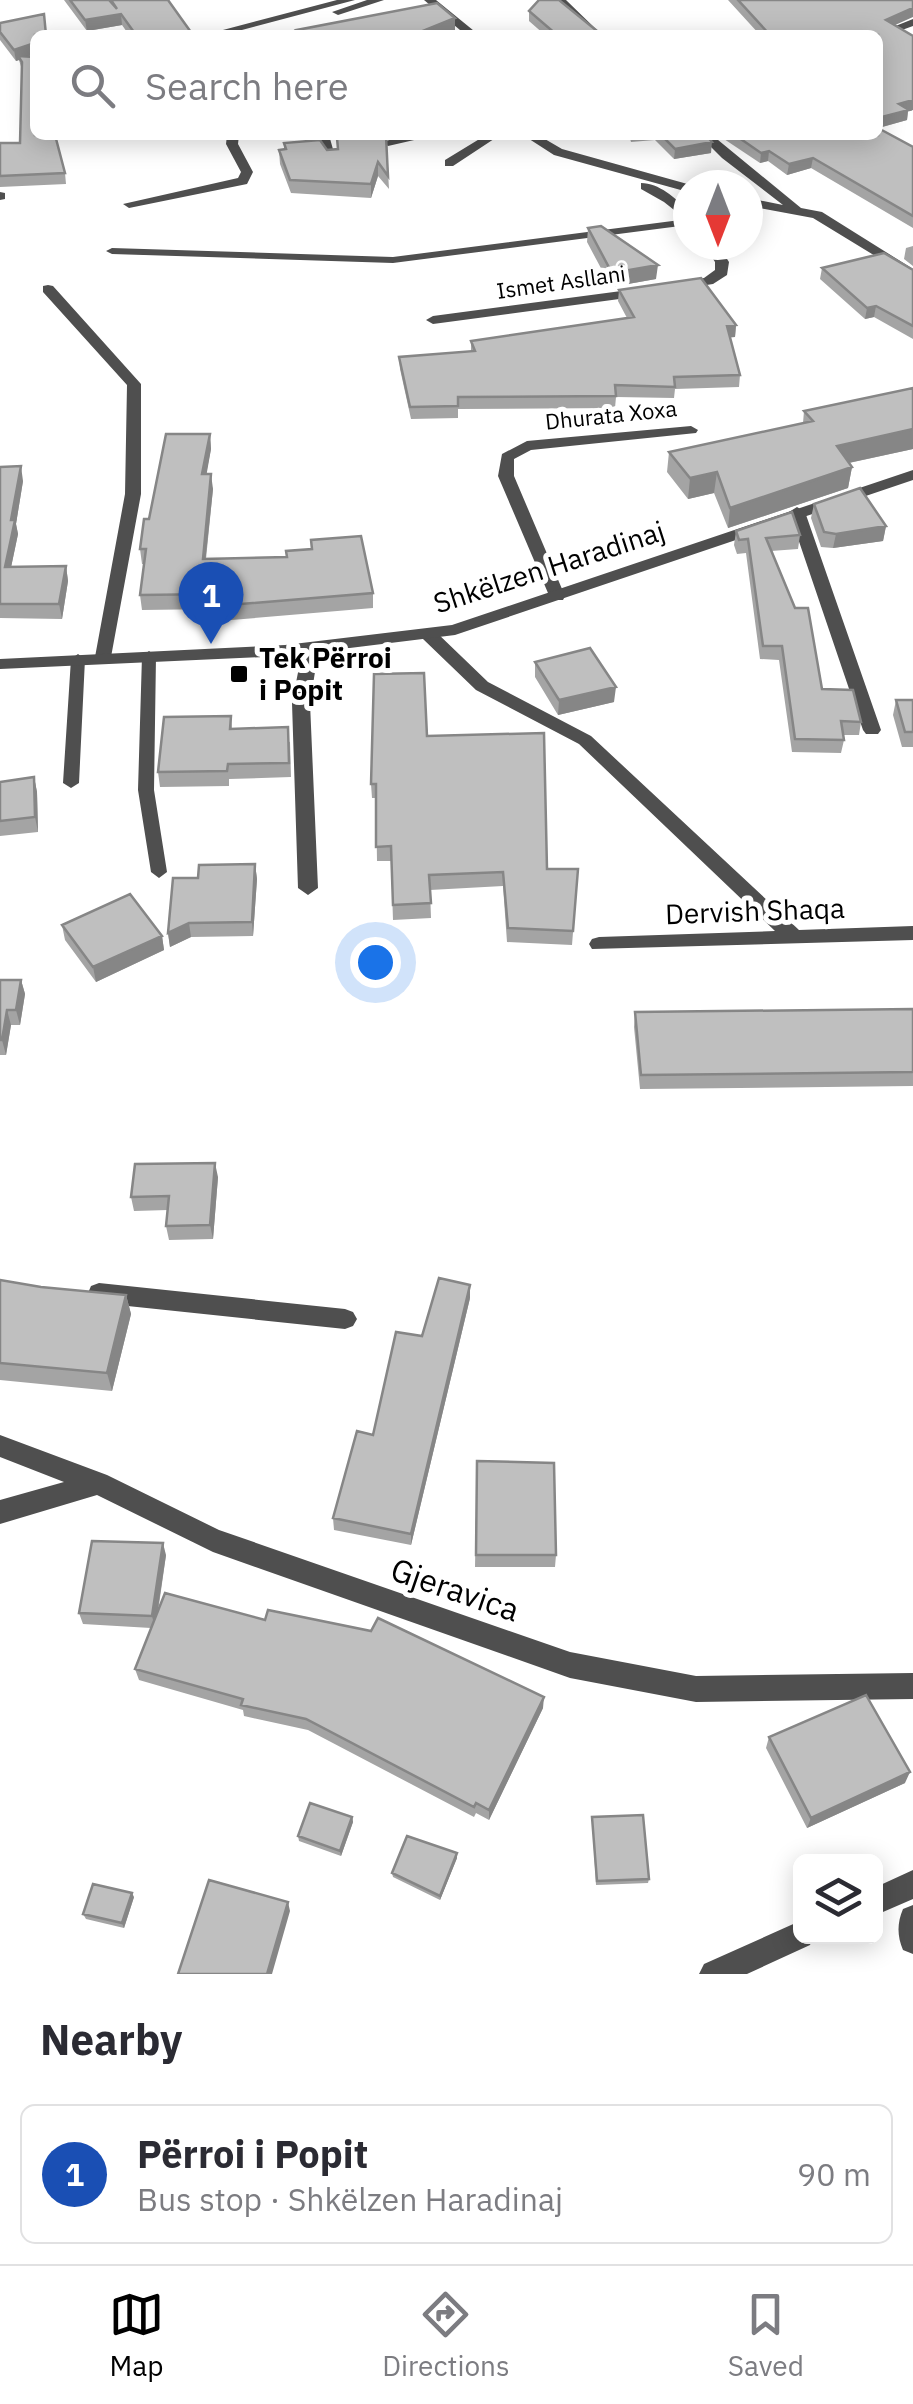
<!DOCTYPE html>
<html lang="en">
<head>
<meta charset="utf-8">
<style>
	body { margin:0; font-family:"IBM Plex Sans",sans-serif; background:#f7f7f7; color:#2b2b33 }
	.controls { position:absolute; right:30px; bottom:30px; display:grid; overflow:hidden; border-radius:15px; box-shadow:0 5px 25px #0003 }
	.controls button { width:90px; height:90px; display:grid; place-items:center; padding:0; border:0; border-bottom:2px solid #e1e1e2; background:#fff; color:#2b2b33; font:50px sans-serif }
	.compass { position:absolute; left:673px; top:170px; width:90px; height:90px; border-radius:50%; background:#fff; box-shadow:0 5px 25px #0003; rotate:180deg }
	.you { position:absolute; left:375px; top:962px; width:35px; height:35px; margin:-25px; border:8px solid #fff; border-radius:50%; background:#1a73e8; box-shadow:0 0 0 15px #1a73e833 }
	.badge { display:grid; place-items:center; width:65px; height:65px; border-radius:50%; background:#000; color:#fff; font-size:32px; font-weight:700 }
	.pin { position:absolute; translate:-50% -82px; filter:drop-shadow(0 2px 5px #0008) }
	.pin::after { content:''; position:absolute; top:52px; width:35px; height:30px; background:inherit; clip-path:polygon(0 0,100% 0,50% 100%) }
	.list { margin:0; padding:0; list-style:none }
	h2 { display:flex; justify-content:space-between; align-items:center; height:130px; margin:0; padding:0 40px; font-size:42px }
	h2 small { font-size:32px; font-weight:400; color:#7c7c81 }
	.list li { display:grid; grid-template-columns:65px 1fr auto; gap:30px; align-items:center; box-sizing:border-box; height:140px; margin:0 20px 20px; padding:0 20px; border:2px solid #e1e1e2; border-radius:15px }
	.list b { display:block; font-size:38px; white-space:nowrap }
	.list p { margin:0; font-size:32px; white-space:nowrap; color:#7c7c81 }
	.list em { font-size:32px; font-style:normal; color:#7c7c81 }
	.icon { flex:none; width:55px; height:55px; fill:none; stroke:currentColor; stroke-width:2; stroke-linecap:round; stroke-linejoin:round }
	.map { position:relative; flex:none; width:913px; height:1974px; overflow:hidden }
	.search { position:absolute; background:#fff; box-shadow:0 5px 25px #0003; left:30px; right:30px; top:30px; height:110px; display:flex; align-items:center; gap:25px; box-sizing:border-box; padding:0 35px; border-radius:15px; color:#7c7c81; font-size:38px }
	.sheet { height:290px; background:#fff }
	nav { display:flex; justify-content:space-around; align-items:center; box-sizing:border-box; height:140px; border-top:2px solid #e1e1e2; background:#fff; font-size:28px; color:#7c7c81 }
	nav a { display:grid; justify-items:center; gap:5px }
	nav .on { color:#000 }
	.map>svg:first-child { display:block }
	.lines { fill:none; stroke-linecap:round; stroke-linejoin:round }
	.service { fill:#4f4f4f; fill-rule:evenodd }
	.minor { fill:#4f4f4f; fill-rule:evenodd }
	.tertiary { fill:#4f4f4f; fill-rule:evenodd }
	.wall { fill:#a4a4a4 }
	.shaded-wall { fill:#868686 }
	.building { fill:#bfbfbf; stroke:#868686; stroke-width:2.5 }
	.poi-dot { fill:#000; stroke:#fff; stroke-width:4 }
	.labels { text-anchor:middle; stroke-width:10; stroke-linejoin:round; paint-order:stroke }
	.far-street-label { font-size:22px; fill:#000; stroke:#fff }
	.street-label { font-size:28px; fill:#000; stroke:#fff }
	.poi-label { font-size:28px; font-weight:bold; fill:#000; stroke:#fff; text-anchor:start }
	.near-street-label { font-size:32px; fill:#000; stroke:#fff }
</style>
</head>
<body>
<div class="map">
<svg width="913" height="1974" viewBox="0 0 913 1974">
	<rect width="100%" height="100%" fill="#fff"/>
	<g class="lines">
		<!-- service -->
		<path class="service" d="M688,219V225L393,263L112,254L106,251L112,248L393,257Z
			M149,651L156,656L154,790L167,872L159,878L151,872L138,790L142,656Z
			M78,654L85,659L79,783L71,788L63,783L71,659Z"/>
		<!-- minor -->
		<path class="minor" d="M337,0H355L223,35H204Z
			M367,0H384L338,15L332,12Z
			M424,0H436L479,35H466Z
			M555,0H566L602,35H590Z
			M913,19V26L902,30L913,38V46L888,29Z
			M227,135H239L238,144L253,172L247,184L129,208L123,204L238,178L241,172L226,144Z
			M317,135H329L336,160H328Z
			M408,135H436L388,146L382,142Z
			M486,135H500L453,166H445V160Z
			M523,135H538L562,149L691,185H688V192L554,155Z
			M699,135H712L801,208L822,212L913,269V279L813,218L748,206V198L783,205L722,158Z
			M641,183C659,183 675,198 688,210V221L664,202L641,189Z
			M0,192L5,193V199L0,200Z
			M704,245H718L729,262L727,275L713,284L673,290V284L704,278L715,270V262Z
			M48,285L53,286L141,384V494L111,657L103,662L95,657L125,494L127,385L43,292V286Z
			M644,288L651,292L649,295L433,324L426,320L433,316Z
			M691,426L698,430L696,433L531,450L514,459V476L565,596L563,600H551L498,476L502,454L527,441Z
			M797,507L805,512L881,730L878,734H866L863,730L789,512Z
			M429,630L435,631L488,682L591,736L799,930L913,926V940L592,949L589,944L592,939L599,937L775,931L579,744L476,690L423,639L421,635Z
			M311,642L319,647L310,703L318,888L308,895L298,888L292,703L303,647Z
			M99,1283L345,1309L353,1312L357,1319L353,1326L345,1329L99,1303L91,1300L88,1293L91,1286Z
			M0,1435L107,1475L219,1530L570,1652L696,1676L913,1673V1699L696,1702L570,1678L213,1552L97,1495L0,1524V1500L64,1482L0,1457Z
			M913,1870V1899L876,1915V1887Z
			M913,1905V1954L903,1950C897,1936 897,1923 903,1909Z
			M800,1921V1936H814L810,1945L747,1974H699L704,1964Z"/>
		<!-- tertiary -->
		<path class="tertiary" d="M913,470V480L455,635L285,656L0,669V659L285,645L452,625Z"/>
	</g>
	<!-- wall -->
	<path class="wall" d="M64,0H109L193,35H129L122,25L87,31Z
		M728,0H913L895,25L913,110L908,111L907,120L879,128L913,147V228L811,168L787,175L768,161L760,163L718,135H878V35H760Z
		M529,11L602,35H545L529,21Z
		M0,23L35,35V135L65,173L66,184L0,187V143H20L22,70L19,60L16,61L0,40Z
		M347,135L386,136L389,189L378,176L371,198L291,193L280,164L279,150H284V143L327,150L337,149V138L348,136Z
		M629,135H706L711,153L674,159L655,140L631,142Z
		M588,228L656,279L611,287L587,242Z
		M913,246V266L904,259L906,248Z
		M822,268L913,270V339L874,317L865,319L820,279Z
		M619,290L736,325L735,337H730L740,375L739,387L675,389L674,398L616,397L615,408L458,409V418L411,419L400,369L399,357L471,352V341L627,318L618,301Z
		M804,411L913,449L849,463L852,467L848,488L728,528L714,493L688,499L667,472L669,452L803,423Z
		M210,434L211,449L206,474L213,489L206,559L373,593V608L219,621L217,609L142,610L140,595L144,564H142L140,549L149,519Z
		M0,467L23,481L16,524L18,534L11,567L66,566L68,581L62,619L0,618Z
		M814,504L886,526L883,541L833,548L821,547L811,518Z
		M736,531L800,535L798,549L771,551L822,689L861,722L859,735H843L844,740L841,753L792,752L779,660L760,659L746,553L737,554L734,545Z
		M535,662L614,702L558,715L535,677Z
		M896,700H913V747H902L893,715Z
		M231,716L232,729L290,742L291,777L229,779V786L160,787L158,772Z
		M427,736L547,869H578L572,945L507,942L503,886L430,890L431,918L393,920L391,861H377L376,798H372L371,784Z
		M34,777L37,792L38,832L0,836V782Z
		M255,864L257,879L253,936L191,937L170,947L168,933Z
		M62,925L162,936L164,950L96,982L65,940Z
		M0,980H21L25,994L20,1025H11L6,1055H0Z
		M913,1009V1086L640,1089L634,1027L635,1012Z
		M218,1177L213,1239L169,1240L166,1226L168,1210L134,1211L131,1197Z
		M0,1280L41,1287L126,1295L131,1314L112,1391L0,1380Z
		M470,1298L411,1545L334,1530L333,1518L422,1336Z
		M477,1461L556,1555L555,1567H475Z
		M166,1555L158,1612L543,1708L489,1820L476,1813L474,1817L308,1730L244,1716L243,1710L139,1680L135,1669L151,1628L83,1624L79,1613Z
		M769,1737L905,1783L807,1828L766,1748Z
		M352,1817L353,1822L341,1856L299,1841L298,1836Z
		M592,1817L649,1879L648,1883L596,1885Z
		M457,1858L440,1900L393,1877L392,1873Z
		M134,1897L124,1928L86,1919L83,1914Z"/>
	<!-- shaded-wall -->
	<path class="shaded-wall" d="M913,8V17L884,30L886,20Z
		M121,14L122,25L87,31L85,20Z
		M455,18V31L445,35H413Z
		M32,44L34,54L20,59L18,56L19,60L16,61L14,50Z
		M913,100V110L908,111L907,120L878,128V118L899,104Z
		M712,142L711,153L674,159L675,149Z
		M769,151L768,161L760,163L761,153Z
		M813,158L811,168L787,175L789,164Z
		M378,162V176L371,198V184Z
		M658,265L656,279L611,287L612,273Z
		M876,306L874,317L865,319L867,308Z
		M736,325L735,337L726,338L727,326Z
		M913,429V449L834,466L837,446Z
		M210,434L211,449L204,489L202,474Z
		M21,466L23,481L16,524L18,534L8,582L5,567L11,520Z
		M852,467L848,488L728,528L730,508Z
		M717,472L714,493L688,499L690,478Z
		M211,474L213,489L204,573L203,559Z
		M886,526L883,541L833,548L836,534Z
		M66,566L68,581L62,619L59,604Z
		M616,687L614,702L558,715L559,700Z
		M34,777L37,792L38,832L35,817Z
		M255,864L257,879L253,936L252,922Z
		M189,923L191,937L170,947L168,933Z
		M162,936L164,950L96,982L93,967Z
		M21,980L25,994L20,1025L16,1010Z
		M7,1010L11,1025L6,1055L2,1040Z
		M215,1163L218,1177L213,1239L210,1225Z
		M470,1285V1298L411,1545V1534Z
		M126,1295L131,1314L112,1391L107,1373Z
		M163,1543L166,1555L155,1628L152,1616Z
		M544,1697L543,1708L489,1820V1810Z
		M910,1772L905,1783L807,1828L811,1818Z
		M352,1817L353,1822L341,1856L340,1851Z
		M457,1853V1858L440,1900V1896Z
		M132,1893L134,1897L124,1928L122,1923Z
		M288,1902L290,1911L272,1974H267Z"/>
	<!-- building -->
	<path class="building" d="M70,0H109L117,9L111,0H168L193,35H136L121,14L85,20Z
		M539,0H559L602,35H557L529,11Z
		M738,0H913V8L886,20L913,36V100L899,104L909,110L878,118V35H770Z
		M437,3L455,18L413,35H305L297,30Z
		M44,14L46,35H35V46L32,44L14,50L0,32V23Z
		M35,54V135H55L65,173L0,176V143H20L22,62L18,56L34,57Z
		M878,128L913,147V216L813,158L789,164L769,151L761,153L735,135H878Z
		M357,135L386,136L388,176L378,162L371,184L290,180L279,150L286,149L284,143L320,140L327,150L338,149L337,138Z
		M661,135H706L712,142L675,149Z
		M601,226L658,265L612,273L588,228Z
		M884,253L913,270V326L876,306L867,308L822,268Z
		M701,278L736,325L727,326L740,375L674,377L675,387L615,385L616,396L458,397V406L410,407L399,357L475,351L471,341L634,317L619,290Z
		M913,388V429L837,446L852,467L730,508L717,472L690,478L669,452L813,421L804,411Z
		M166,434H210L202,474H211L203,559L287,557L286,551L312,549L311,540L361,536L373,593L217,606L218,594L140,595L146,549H140L144,519H149Z
		M21,466L11,520H15L5,567L66,566L59,604H0V467Z
		M860,488L886,526L836,534L824,532L814,504Z
		M792,512L800,535L766,538L795,608H808L822,689L853,690L861,722L841,721L844,740L795,739L782,646H763L748,539L739,540L736,531Z
		M590,648L616,687L559,700L535,662Z
		M424,673L427,736L544,733L547,869H578L573,931L508,928L503,872L429,875L431,903L393,905L391,846L376,847V784H371L374,674Z
		M896,700H913V732H905Z
		M231,716L230,729L288,727L289,763L228,764L227,771L158,772L164,717Z
		M34,777L35,817L0,821V782Z
		M255,864L252,922L189,923L168,933L173,878H198L199,865Z
		M130,894L162,936L93,967L62,925Z
		M0,980H21L16,1010H7L2,1040H0Z
		M913,1009V1072L641,1075L635,1012Z
		M215,1163L210,1225L166,1226L169,1196L131,1197L135,1164Z
		M439,1278L470,1285L411,1534L333,1518L357,1431L373,1435L396,1332L422,1336Z
		M0,1280L41,1287L126,1295L107,1373L0,1363Z
		M477,1461L554,1463L556,1555H476Z
		M92,1541L163,1543L152,1616L79,1613Z
		M165,1593L265,1620L268,1610L371,1631L378,1618L544,1697L489,1810L476,1803L474,1807L306,1719L241,1705L243,1699L135,1669Z
		M866,1695L910,1772L811,1818L769,1737Z
		M310,1803L352,1817L340,1851L298,1836Z
		M643,1815L649,1879L597,1881L592,1817Z
		M407,1836L457,1853L440,1896L392,1873Z
		M209,1880L288,1902L267,1974H178Z
		M93,1884L132,1893L122,1923L83,1914Z"/>
	<!-- markers -->
	<rect class="poi-dot" x="229" y="664" width="20" height="20" rx="5"/>
	<g class="labels">
		<!-- far-street labels -->
		<g class="far-street-label">
			<text transform="translate(561 282) rotate(-8)" y="8">Ismet Asllani</text>
			<text transform="translate(611 415) rotate(-6)" y="8">Dhurata Xoxa</text>
		</g>
		<!-- street labels -->
		<g class="street-label">
			<text transform="translate(549 567) rotate(-18)" y="10">Shkëlzen Haradinaj</text>
			<text transform="translate(755 911) rotate(-2)" y="10">Dervish Shaqa</text>
		</g>
		<!-- poi labels -->
		<g class="poi-label">
			<text x="259" y="668">Tek Përroi<tspan x="259" dy="32">i Popit</tspan></text>
		</g>
		<!-- near-street labels -->
		<g class="near-street-label">
			<text transform="translate(455 1590) rotate(19)" y="11">Gjeravica</text>
		</g>
	</g>
</svg>
<div class="controls">
<button><svg class="icon" aria-label="layers" viewBox="0 0 24 24"><path d="M12 4l9 5-9 5-9-5zM3 14l9 5 9-5"/></svg></button>
</div>
<svg class="compass" viewBox="-18 -18 36 36"><path d="M0-13l5 13h-10z" fill="#e53935"/><path d="M0 13l5-13h-10z" fill="#7c7c81"/></svg>
<div class="you"></div>
<div class="pin badge" style="left:211px;top:644px;background:#1a4fb4">1</div>
<div class="search"><svg class="icon" aria-label="search" viewBox="0 0 24 24"><circle cx="10" cy="10" r="6"/><path d="M15 15l6 6"/></svg>Search here</div>
</div>
<section class="sheet">
<h2>Nearby<small></small></h2>
<ul class="list">
<li><span class="badge" style="background:#1a4fb4">1</span><div><b>Përroi i Popit</b><p>Bus stop · Shkëlzen Haradinaj</p></div><em>90 m</em></li>
</ul>
</section>
<nav>
<a class="on"><svg class="icon" aria-label="map" viewBox="0 0 24 24"><path d="M3 6l6-2 6 2 6-2v14l-6 2-6-2-6 2zM9 4v14M15 6v14"/></svg>Map</a>
<a><svg class="icon" aria-label="directions" viewBox="0 0 24 24"><path d="M12 3l9 9-9 9-9-9zM9 14v-3h6M13 9l2 2-2 2"/></svg>Directions</a>
<a><svg class="icon" aria-label="saved" viewBox="0 0 24 24"><path d="M7 4h10v16l-5-4-5 4z"/></svg>Saved</a>
</nav>
</body>
</html>
